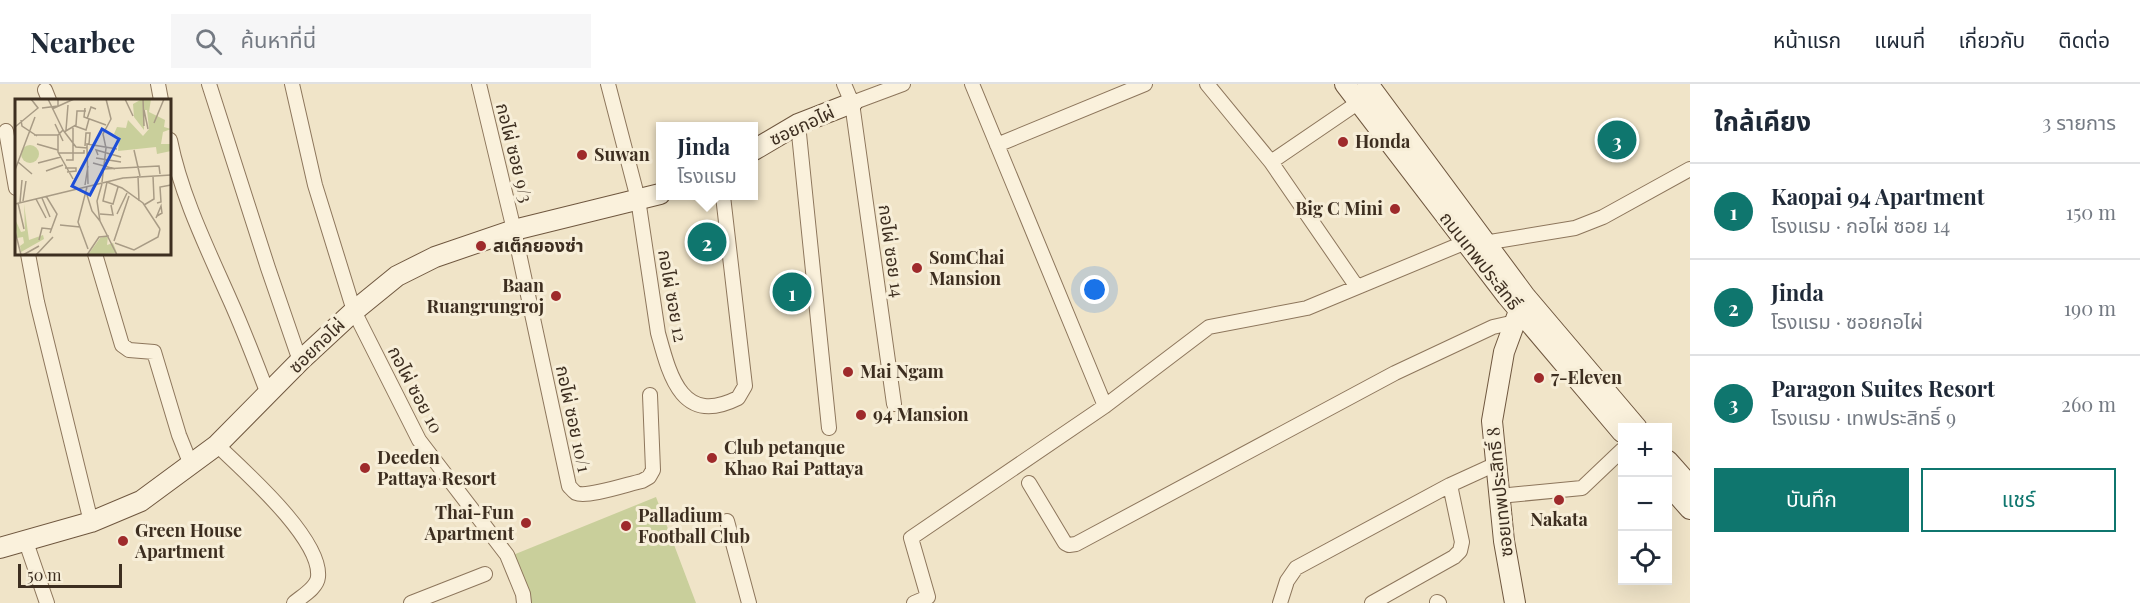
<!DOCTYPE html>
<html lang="th">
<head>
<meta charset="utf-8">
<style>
	body { margin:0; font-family:"Playfair Display","Noto Sans Thai",serif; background:#f6f6f7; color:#1f2937 }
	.controls { position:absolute; right:18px; bottom:18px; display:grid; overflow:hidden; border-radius:0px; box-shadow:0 6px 24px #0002 }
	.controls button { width:54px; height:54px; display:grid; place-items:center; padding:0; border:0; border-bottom:2px solid #e0e1e3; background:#fff; color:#1f2937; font:30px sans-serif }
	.scale { position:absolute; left:18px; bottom:15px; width:104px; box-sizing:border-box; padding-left:6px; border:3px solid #3d2e20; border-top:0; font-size:16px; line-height:21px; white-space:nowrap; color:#3d2e20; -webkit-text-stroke:4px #f7eed8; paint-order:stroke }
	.you { position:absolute; left:1095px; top:206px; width:21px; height:21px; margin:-15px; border:4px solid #fff; border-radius:50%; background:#1a73e8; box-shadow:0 0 0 9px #1a73e833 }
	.badge { display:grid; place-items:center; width:39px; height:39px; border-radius:50%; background:#0f766e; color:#fff; font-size:20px; font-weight:700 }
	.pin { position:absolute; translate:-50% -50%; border:3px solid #fff; box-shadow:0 2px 6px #0006 }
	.popup { position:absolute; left:656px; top:38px; width:102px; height:78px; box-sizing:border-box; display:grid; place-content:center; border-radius:0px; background:#fff; filter:drop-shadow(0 2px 4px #0005); font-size:20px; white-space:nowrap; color:#747a83 }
	.popup b { font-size:22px; color:#1f2937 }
	.popup::after { content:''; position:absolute; left:50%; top:100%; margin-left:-12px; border:12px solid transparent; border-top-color:#fff }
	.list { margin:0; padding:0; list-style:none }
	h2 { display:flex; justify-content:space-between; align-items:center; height:78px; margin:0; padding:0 24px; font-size:26px }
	h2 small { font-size:20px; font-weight:400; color:#747a83 }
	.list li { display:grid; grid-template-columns:39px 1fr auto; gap:18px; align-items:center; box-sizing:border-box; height:96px; padding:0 24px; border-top:2px solid #e0e1e3 }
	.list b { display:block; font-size:22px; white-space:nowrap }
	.list p { margin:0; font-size:20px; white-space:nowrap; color:#747a83 }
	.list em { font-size:20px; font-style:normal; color:#747a83 }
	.actions { display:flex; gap:12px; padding:18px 24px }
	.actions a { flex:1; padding:14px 0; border:2px solid #0f766e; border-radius:0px; text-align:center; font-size:21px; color:#0f766e }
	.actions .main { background:#0f766e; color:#fff }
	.icon { flex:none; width:33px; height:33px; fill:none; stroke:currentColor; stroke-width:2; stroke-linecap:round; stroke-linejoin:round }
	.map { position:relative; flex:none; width:1690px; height:519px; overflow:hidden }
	header { display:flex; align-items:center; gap:36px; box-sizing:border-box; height:84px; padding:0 30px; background:#fff; border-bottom:2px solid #e0e1e3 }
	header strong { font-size:28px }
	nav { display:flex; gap:33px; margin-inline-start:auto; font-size:21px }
	.search { width:420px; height:54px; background:#f6f6f7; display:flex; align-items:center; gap:15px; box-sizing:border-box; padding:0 21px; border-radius:0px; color:#747a83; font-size:22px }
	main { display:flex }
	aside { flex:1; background:#fff }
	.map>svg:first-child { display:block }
	.green { fill:#c9cf9b }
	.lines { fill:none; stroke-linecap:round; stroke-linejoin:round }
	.street-casing { stroke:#8d765c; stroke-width:16 }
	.secondary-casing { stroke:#6f573f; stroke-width:22 }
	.street { stroke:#faf1dc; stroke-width:14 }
	.secondary { stroke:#faf1dc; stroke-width:20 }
	.poi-dot { fill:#9e2a2b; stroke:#f7eed8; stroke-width:2 }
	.labels { text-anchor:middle; stroke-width:6; stroke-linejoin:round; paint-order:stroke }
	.street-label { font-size:18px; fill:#3d2e20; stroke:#f7eed8 }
	.poi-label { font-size:18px; font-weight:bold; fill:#3d2e20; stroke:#f7eed8; text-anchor:start }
	.inset-road { fill:none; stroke:#a89b85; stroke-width:1.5 }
	.view { fill:#1d4ed8; fill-opacity:0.15; stroke:#1d4ed8; stroke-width:3 }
	.inset-edge { fill:none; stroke:#3d2e20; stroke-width:3 }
</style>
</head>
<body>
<header>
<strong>Nearbee</strong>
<div class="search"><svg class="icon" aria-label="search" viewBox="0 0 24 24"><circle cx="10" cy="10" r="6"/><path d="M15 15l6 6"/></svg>ค้นหาที่นี่</div>
<nav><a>หน้าแรก</a><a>แผนที่</a><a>เกี่ยวกับ</a><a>ติดต่อ</a></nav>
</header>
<main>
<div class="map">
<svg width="1690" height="519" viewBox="0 0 1690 519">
	<rect width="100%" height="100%" fill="#f0e4c8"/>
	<!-- green -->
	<path class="green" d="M656,413L696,519H531L530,508L513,471Z"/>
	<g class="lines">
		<!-- street casing -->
		<g class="street-casing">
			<path id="street" d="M158,0L161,16
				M209,0L268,184L300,277
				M292,0L315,101L354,227L419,356L507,471L523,510L524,519
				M479,0L514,146L569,402C571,404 573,407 576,409C587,414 628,400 642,397L649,393L653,386L650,311
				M608,0L638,115L658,249C670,293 682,342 738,314L745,302L723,112
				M844,0L852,19L894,320
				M972,0L1105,322
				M1207,0L1271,78L1357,203
				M45,6L49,16
				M852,19L903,0
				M798,40L829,344
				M6,47L16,104
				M170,56C181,111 207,164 230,216C244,247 256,279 268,310
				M997,61L1145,0
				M1271,78L1359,18
				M1484,159L1575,144L1603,133L1690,85
				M28,170L37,218L91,438
				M95,170L122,261L129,266L154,268L179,351L191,381
				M217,361C243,386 322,455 318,493C317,504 302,512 294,519
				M1029,399L1065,459L1069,461L1076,460L1395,289L1493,243L1515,238
				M1499,412L1582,404L1622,366
				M727,437L749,519
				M26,458L47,519
				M1437,518L1439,519
				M411,519L485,490
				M914,519L928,513L911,454L1105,322L1209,243L1307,224L1466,158
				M1280,519L1287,497L1296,484L1450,401L1496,380
				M1372,519L1454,473L1460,467L1462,458L1450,401"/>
		</g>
		<!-- secondary casing -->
		<g class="secondary-casing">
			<path id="secondary" d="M1345,0L1507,212L1622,348
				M1368,0L1525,212L1637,344
				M754,66L798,40L852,19
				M1668,377L1690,402
				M1668,400L1690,425
				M0,464L91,438L141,417L217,361L300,277L354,227L397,192L435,173L514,146L660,110
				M1515,519L1504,457L1492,337L1504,268L1519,227L1526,221"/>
		</g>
		<!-- street -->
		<use href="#street" class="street"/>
		<!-- secondary -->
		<use href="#secondary" class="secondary"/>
	</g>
	<!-- markers -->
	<g class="poi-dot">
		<circle cx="1343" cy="58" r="6"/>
		<circle cx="582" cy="71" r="6"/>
		<circle cx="1395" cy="125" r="6"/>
		<circle cx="481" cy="162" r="6"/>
		<circle cx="917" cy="184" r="6"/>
		<circle cx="556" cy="212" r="6"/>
		<circle cx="848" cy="288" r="6"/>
		<circle cx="1539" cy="294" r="6"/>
		<circle cx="861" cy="331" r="6"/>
		<circle cx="712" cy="374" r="6"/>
		<circle cx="365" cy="384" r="6"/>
		<circle cx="1559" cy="416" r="6"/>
		<circle cx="526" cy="439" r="6"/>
		<circle cx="626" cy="442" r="6"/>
		<circle cx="123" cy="457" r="6"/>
	</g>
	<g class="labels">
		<!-- street labels -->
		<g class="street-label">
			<text transform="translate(802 42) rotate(-25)" y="6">ซอยกอไผ่</text>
			<text transform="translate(514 69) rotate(76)" y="6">กอไผ่ ซอย 9/3</text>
			<text transform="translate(891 167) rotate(82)" y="6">กอไผ่ ซอย 14</text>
			<text transform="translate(1480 177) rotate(52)" y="6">ถนนเทพประสิทธิ์</text>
			<text transform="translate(672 212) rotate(80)" y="6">กอไผ่ ซอย 12</text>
			<text transform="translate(317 262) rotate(-44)" y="6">ซอยกอไผ่</text>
			<text transform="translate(415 306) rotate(62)" y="6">กอไผ่ ซอย 10</text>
			<text transform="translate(573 335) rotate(78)" y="6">กอไผ่ ซอย 10/1</text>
			<text transform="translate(1500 408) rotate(-96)" y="6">ซอยเทพประสิทธิ์ 8</text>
		</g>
		<!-- poi labels -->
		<g class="poi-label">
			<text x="1355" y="64">Honda</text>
			<text x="594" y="77">Suwan</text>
			<text x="1383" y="131" text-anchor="end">Big C Mini</text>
			<text x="493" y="168">สเต็กยองซ่า</text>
			<text x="929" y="180">SomChai<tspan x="929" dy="21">Mansion</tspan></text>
			<text x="544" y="208" text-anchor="end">Baan<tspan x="544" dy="21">Ruangrungroj</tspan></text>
			<text x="860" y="294">Mai Ngam</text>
			<text x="1551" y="300">7-Eleven</text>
			<text x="873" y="337">94 Mansion</text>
			<text x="724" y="370">Club petanque<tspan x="724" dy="21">Khao Rai Pattaya</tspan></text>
			<text x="377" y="380">Deeden<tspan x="377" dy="21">Pattaya Resort</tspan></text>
			<text x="514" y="435" text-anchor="end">Thai-Fun<tspan x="514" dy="21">Apartment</tspan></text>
			<text x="638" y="438">Palladium<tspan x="638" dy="21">Football Club</tspan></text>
			<text x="1559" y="442" text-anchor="middle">Nakata</text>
			<text x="135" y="453">Green House<tspan x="135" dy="21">Apartment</tspan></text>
		</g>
	</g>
	<!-- overview -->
	<g transform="translate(15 15)">
		<rect width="156" height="156" fill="#f0e4c8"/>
		<path d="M127,0H136L134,13L150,21L149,28L156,30L148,33L146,45H156V52L142,55L141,48L103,52L104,38L99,35L102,28L111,29L113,21L128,37L134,30L132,11H129V31L119,18L118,5ZM9,105L14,141L28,136L29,140L6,153L5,147L9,144L8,138L2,139L0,120L6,133L10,132ZM93,137L92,146L98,144L102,154L73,156L85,139Z" fill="#c9cf9b"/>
		<path d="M6 55a9 9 0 1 1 18 0a9 9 0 1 1-18 0Z" fill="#c9cf9b"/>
		<path class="inset-road" d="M33,0L48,31L43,36V53L58,80M110,0L118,17M128,0L129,27M27,9L43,7V0M70,9L69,18L91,26M37,10L59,0M129,11L133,30M72,20L76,8L81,10M6,21L7,27L22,37M139,24L149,0M40,25L48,42M60,27L71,31L74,20M0,28L23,9L16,0H4M48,31L61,48L72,49V45L102,50M51,31L53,6M49,33L61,26L62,12H71M19,36H43M22,45L43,51M70,47L71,34H75L74,45M72,49L73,85M119,51L125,77M44,54H69V51M83,56L81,51L106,58M81,59L106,63M51,61H58V29M3,63L17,75M23,64L46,58M78,64L100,70M50,69H61V72L52,73M88,70L144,67L145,75M0,71L20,18M31,72L48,66M123,77L124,102M87,83L91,49L88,35L96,20L91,0M87,85L82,102L85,122L102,156M70,86L73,67M72,88L63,123L73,150M103,88L98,105L88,102L92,83L107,89L128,104L145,130M72,96L77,112L85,122M31,97L42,115L35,134M27,99L35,118M21,100L31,119M8,102L11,82M5,103L7,81M3,104L9,130M142,104L146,103L145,88L156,86M0,105L108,79L156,76M129,106L139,100L138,77M85,115L98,116L96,106M102,115L112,94M141,119L146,107L147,114L142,117M45,126L65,128M0,132L6,156M24,141L27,129L36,130M99,142L114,97M100,144L119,151L143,138L145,130M8,156L24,147M21,156L38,138M72,156L84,138L94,137"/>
		<path class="view" d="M87,30L104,40L75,96L57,87Z"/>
		<rect width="156" height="156" class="inset-edge"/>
	</g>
</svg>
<div class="controls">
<button>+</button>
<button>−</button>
<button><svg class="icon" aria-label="locate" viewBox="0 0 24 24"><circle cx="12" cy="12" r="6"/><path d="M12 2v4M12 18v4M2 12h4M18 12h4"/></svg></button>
</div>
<div class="scale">50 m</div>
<div class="you"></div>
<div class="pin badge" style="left:792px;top:208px">1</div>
<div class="pin badge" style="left:707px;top:158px">2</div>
<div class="popup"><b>Jinda</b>โรงแรม</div>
<div class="pin badge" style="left:1617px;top:56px">3</div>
</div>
<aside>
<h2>ใกล้เคียง<small>3 รายการ</small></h2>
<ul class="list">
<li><span class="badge">1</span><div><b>Kaopai 94 Apartment</b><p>โรงแรม · กอไผ่ ซอย 14</p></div><em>150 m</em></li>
<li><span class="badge">2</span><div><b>Jinda</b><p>โรงแรม · ซอยกอไผ่</p></div><em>190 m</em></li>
<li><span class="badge">3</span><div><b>Paragon Suites Resort</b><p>โรงแรม · เทพประสิทธิ์ 9</p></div><em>260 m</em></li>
</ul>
<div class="actions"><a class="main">บันทึก</a><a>แชร์</a></div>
</aside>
</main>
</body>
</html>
